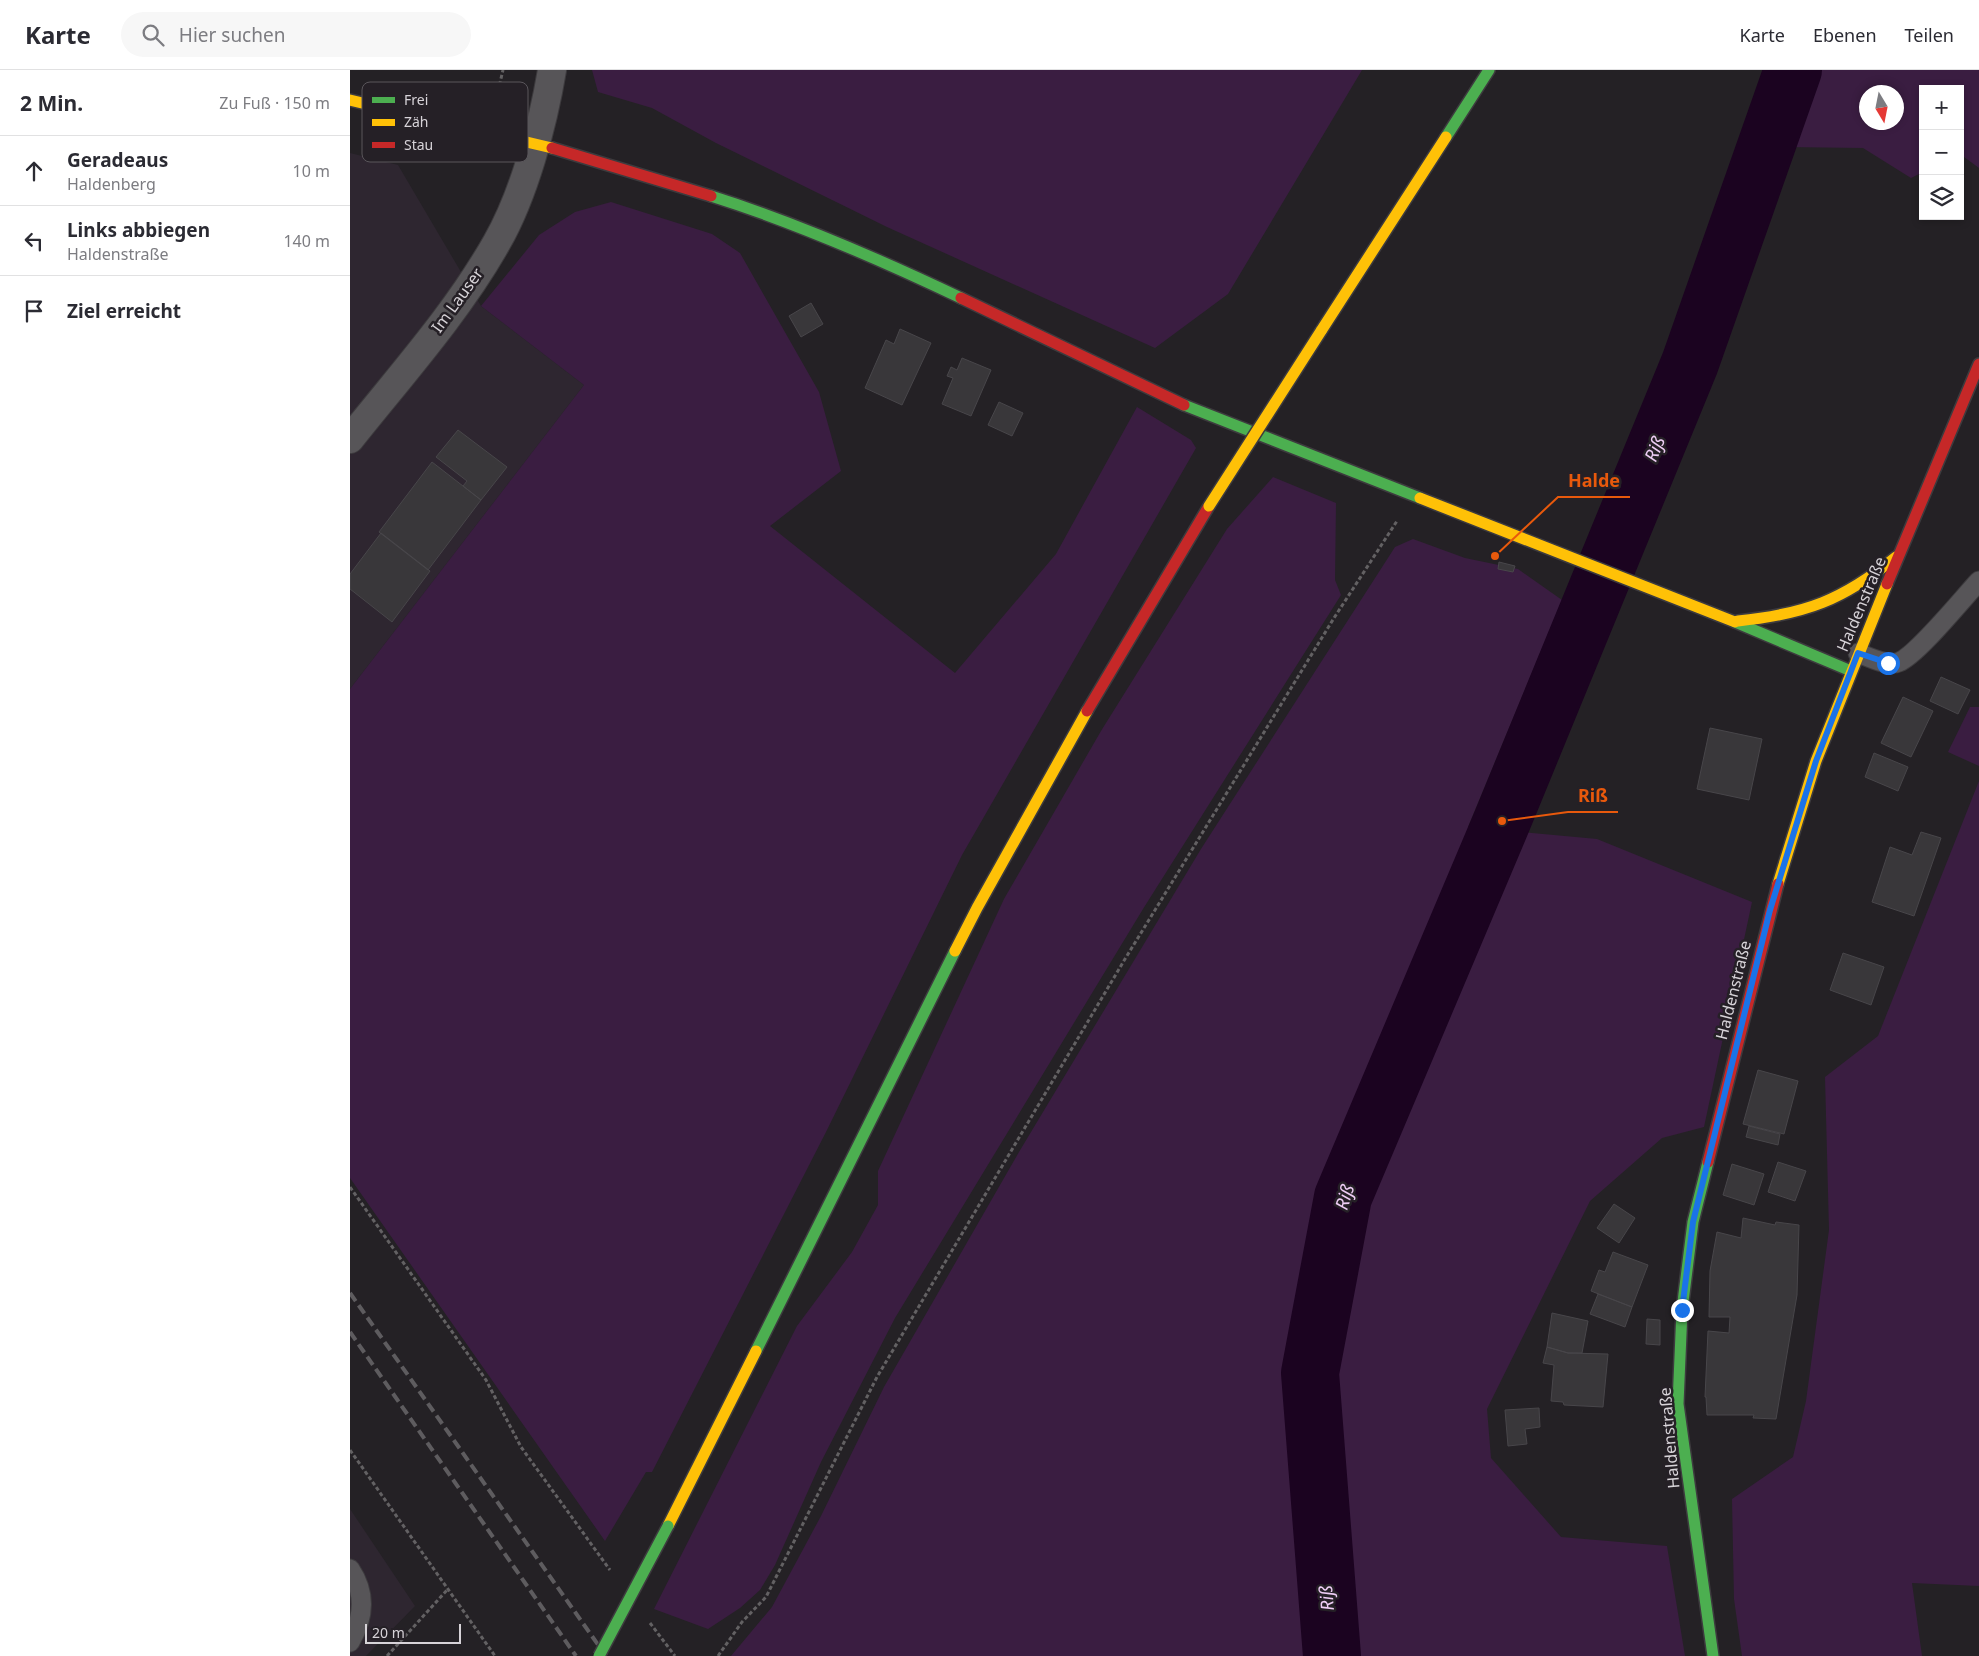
<!DOCTYPE html>
<html lang="de">
<head>
<meta charset="utf-8">
<style>
	body { margin:0; font-family:"Noto Sans",sans-serif; background:#f7f7f7; color:#2b2b33 }
	.controls { position:absolute; right:15px; top:15px; display:grid; overflow:hidden; border-radius:0px; box-shadow:0 2px 8px #0003 }
	.controls button { width:45px; height:45px; display:grid; place-items:center; padding:0; border:0; border-bottom:1px solid #e1e1e2; background:#fff; color:#2b2b33; font:25px sans-serif }
	.compass { position:absolute; left:1509px; top:15px; width:45px; height:45px; border-radius:50%; background:#fff; box-shadow:0 2px 8px #0003; rotate:170deg }
	.scale { position:absolute; left:15px; bottom:12px; width:96px; box-sizing:border-box; padding-left:5px; border:2px solid #d7d3d8; border-top:0; font-size:14px; line-height:18px; white-space:nowrap; color:#d7d3d8; -webkit-text-stroke:4px #252026; paint-order:stroke }
	.stop { position:absolute; width:15px; height:15px; margin:-11px; border:4px solid #1a73e8; border-radius:50%; background:#fff }
	.stop.end { background:#1a73e8; border-color:#fff; box-shadow:0 1px 5px #0008 }
	.list { margin:0; padding:0; list-style:none }
	h2 { display:flex; justify-content:space-between; align-items:center; height:65px; margin:0; padding:0 20px; font-size:21px }
	h2 small { font-size:16px; font-weight:400; color:#7c7c81 }
	.list li { display:grid; grid-template-columns:32px 1fr auto; gap:15px; align-items:center; box-sizing:border-box; height:70px; padding:0 20px; border-top:1px solid #e1e1e2 }
	.list b { display:block; font-size:19px; white-space:nowrap }
	.list p { margin:0; font-size:16px; white-space:nowrap; color:#7c7c81 }
	.list em { font-size:16px; font-style:normal; color:#7c7c81 }
	.icon { flex:none; width:28px; height:28px; fill:none; stroke:currentColor; stroke-width:2; stroke-linecap:round; stroke-linejoin:round }
	.map { position:relative; flex:none; width:1629px; height:1586px; overflow:hidden }
	header { display:flex; align-items:center; gap:30px; box-sizing:border-box; height:70px; padding:0 25px; background:#fff; border-bottom:1px solid #e1e1e2 }
	header strong { font-size:24px }
	nav { display:flex; gap:28px; margin-inline-start:auto; font-size:18px }
	.search { width:350px; height:45px; background:#f7f7f7; display:flex; align-items:center; gap:12px; box-sizing:border-box; padding:0 18px; border-radius:28px; color:#7c7c81; font-size:19px }
	main { display:flex }
	aside { flex:1; background:#fff }
	.map>svg:first-child { display:block }
	.built { fill:#2e2630 }
	.green { fill:#3a1d41; fill-rule:evenodd }
	.lines { fill:none; stroke-linecap:round; stroke-linejoin:round }
	.river { stroke:#1b0320; stroke-width:58 }
	.building { fill:#39373a; stroke:#48464a }
	.lane-casing { stroke:#3d3b3e; stroke-width:21 }
	.street-casing { stroke:#3d3b3e; stroke-width:30 }
	.fast-casing { stroke:#3d3b3e; stroke-width:14 }
	.slow-casing { stroke:#3d3b3e; stroke-width:14 }
	.jam-casing { stroke:#3d3b3e; stroke-width:14 }
	.path { stroke:#636163; stroke-width:3; stroke-dasharray:4 2.5; stroke-linecap:butt }
	.lane { stroke:#575558; stroke-width:19 }
	.street { stroke:#575558; stroke-width:28 }
	.fast { stroke:#4caf50; stroke-width:11 }
	.slow { stroke:#ffc107; stroke-width:11 }
	.jam { stroke:#c62828; stroke-width:11 }
	.rail { stroke:#5e5c5f; stroke-width:4; stroke-dasharray:10 5; stroke-linecap:butt }
	.fast-bridge-casing { stroke:#3d3b3e; stroke-width:14; stroke-linecap:butt }
	.slow-bridge-casing { stroke:#3d3b3e; stroke-width:14; stroke-linecap:butt }
	.fast-bridge { stroke:#4caf50; stroke-width:11 }
	.slow-bridge { stroke:#ffc107; stroke-width:11 }
	.route { stroke:#1a73e8; stroke-width:6 }
	.labels { text-anchor:middle; stroke-width:5; stroke-linejoin:round; paint-order:stroke }
	.street-label { font-size:16px; fill:#d7d3d8; stroke:#252026 }
	.water-label { font-size:18px; font-style:italic; fill:#eecdf5; stroke:#252026 }
	.key { fill:#252026; stroke:#5a565b; stroke-width:1 }
	.key-label { font-size:14px; fill:#d7d3d8 }
	.leader { fill:none; stroke:#e8590c; stroke-width:2 }
	.callout-dot { fill:#e8590c; stroke:#252026; stroke-width:2 }
	.callout-label { font-size:18px; text-anchor:middle; font-weight:bold; fill:#e8590c; stroke:#252026; stroke-width:5; stroke-linejoin:round; paint-order:stroke }
</style>
</head>
<body>
<header>
<strong>Karte</strong>
<div class="search"><svg class="icon" aria-label="search" viewBox="0 0 24 24"><circle cx="10" cy="10" r="6"/><path d="M15 15l6 6"/></svg>Hier suchen</div>
<nav><a>Karte</a><a>Ebenen</a><a>Teilen</a></nav>
</header>
<main>
<aside>
<h2>2 Min.<small>Zu Fuß · 150 m</small></h2>
<ul class="list">
<li><svg class="icon" aria-label="ahead" viewBox="0 0 24 24"><path d="M12 20V5M6 11l6-6 6 6"/></svg><div><b>Geradeaus</b><p>Haldenberg</p></div><em>10 m</em></li>
<li><svg class="icon" aria-label="left" viewBox="0 0 24 24"><path d="M17 20v-9H6M10 6l-5 5 5 5"/></svg><div><b>Links abbiegen</b><p>Haldenstraße</p></div><em>140 m</em></li>
<li><svg class="icon" aria-label="arrive" viewBox="0 0 24 24"><path d="M6 21V4h12l-3 4 3 4H6"/></svg><div><b>Ziel erreicht</b></div></li>
</ul>
</aside>
<div class="map">
<svg width="1629" height="1586" viewBox="0 0 1629 1586">
	<rect width="100%" height="100%" fill="#242125"/>
	<!-- built -->
	<path class="built" d="M0,83L48,95L131,236L234,315L0,619Z
		M0,1439L65,1536L16,1586H0Z"/>
	<!-- green -->
	<path class="green" d="M242,0H1012L878,224L805,278L537,157L366,73L302,38L248,22Z
		M1458,0H1629V98L1610,84V19H1573V102L1561,108L1513,78L1435,77ZM1516,22H1546V52H1516Z
		M261,132L362,164L390,183L469,322L491,401L420,456L605,603L706,484L787,337L841,370L846,378L612,785L476,1062L302,1402H296L255,1471L0,1108V619L234,315L131,236L189,165L225,142Z
		M923,407L986,433L985,510L991,525L793,839L545,1248L471,1392L425,1495L410,1520L390,1538L358,1559L304,1539L447,1256L502,1182L528,1135V1101L654,829L751,661L877,459Z
		M1063,469L1115,488L1168,499L1212,530L1118,757L1247,769L1402,832L1354,1057L1312,1068L1240,1131L1137,1339L1141,1388L1211,1467L1317,1476L1335,1586H381L422,1537L471,1446L534,1317L669,1082L851,779L1045,477Z
		M1620,637H1629V696L1598,682Z
		M1629,711V1516L1562,1513L1572,1586H1392L1384,1529L1382,1429L1443,1387L1456,1331L1479,1160L1475,1007L1528,966Z"/>
	<g class="lines">
		<!-- river -->
		<path class="river" d="M982,1586L960,1303L993,1127L1152,751L1340,293L1443,0"/>
	</g>
	<!-- building -->
	<path class="building" d="M461,233L473,254L451,267L439,246Z
		M550,259L581,273L552,335L515,318L536,270L544,274Z
		M612,288L641,300L621,346L592,334L603,308L597,306L601,297L607,300Z
		M649,332L673,343L662,366L638,355Z
		M108,360L157,397L131,430L113,416L117,411L86,387Z
		M82,392L131,430L78,500L29,462Z
		M31,463L80,501L42,552L0,519V504Z
		M1149,492L1165,496L1163,502L1148,499Z
		M1591,607L1620,620L1608,644L1580,631Z
		M1553,627L1583,641L1561,687L1531,673Z
		M1360,658L1412,669L1399,730L1347,719Z
		M1524,683L1558,697L1548,721L1515,707Z
		M1571,762L1591,768L1564,846L1522,832L1540,777L1562,785Z
		M1493,883L1534,897L1521,935L1480,920Z
		M1408,1000L1448,1011L1434,1064L1393,1054Z
		M1399,1056L1430,1064L1428,1075L1396,1067Z
		M1428,1092L1456,1101L1445,1131L1418,1122Z
		M1382,1094L1414,1104L1404,1135L1373,1125Z
		M1264,1134L1285,1148L1269,1173L1247,1158Z
		M1393,1148L1425,1155L1426,1152L1449,1155L1447,1225L1426,1349L1403,1348L1404,1345H1357L1356,1327H1355L1358,1261L1379,1263L1380,1247H1359L1360,1201L1367,1162L1391,1168Z
		M1263,1182L1298,1195L1282,1237L1241,1221L1249,1200L1255,1202Z
		M1248,1224L1282,1237L1275,1257L1240,1244Z
		M1202,1243L1238,1251L1232,1283H1218L1197,1277Z
		M1297,1249L1310,1250V1275L1296,1274Z
		M1197,1277L1218,1283L1258,1284L1253,1337L1214,1335L1213,1332L1201,1331L1204,1295L1193,1293Z
		M1189,1338L1190,1357L1175,1359L1177,1374L1158,1376L1155,1340Z"/>
	<g class="lines">
		<!-- lane casing -->
		<g class="lane-casing">
			<path id="lane" d="M1508,583C1519,587 1538,597 1549,592C1567,585 1613,528 1629,511
				M0,1499C16,1523 14,1548 0,1572"/>
		</g>
		<!-- street casing -->
		<g class="street-casing">
			<path id="street" d="M0,369C50,306 107,243 147,172C174,125 193,54 202,0"/>
		</g>
		<!-- fast casing -->
		<g class="fast-casing">
			<path id="fast" d="M1096,67L1139,0
				M361,126C447,153 529,189 611,228
				M834,335L1070,428
				M1385,552L1501,601
				M1358,1092L1343,1152L1332,1240L1328,1334L1363,1586
				M406,1281L605,881"/>
		</g>
		<!-- slow casing -->
		<g class="slow-casing">
			<path id="slow" d="M0,30L202,78
				M971,261L1096,67
				M1070,428L1385,552
				M1388,551C1456,544 1493,530 1546,487
				M1428,814L1466,691L1537,514
				M605,881L627,838L737,641
				M318,1456L406,1281"/>
		</g>
		<!-- jam casing -->
		<g class="jam-casing">
			<path id="jam" d="M202,78L361,126
				M611,228L834,335
				M1537,514L1629,294
				M737,641L859,436
				M1358,1092L1428,814"/>
		</g>
		<!-- path -->
		<path class="path" d="M145,34L153,0
			M0,1117L136,1310L171,1377L260,1500
			M0,1380L145,1586
			M300,1553L325,1586
			M37,1586L98,1519
			M368,1586L392,1552L416,1527L527,1307L775,889L984,548L1047,451"/>
		<!-- lane -->
		<use href="#lane" class="lane"/>
		<!-- street -->
		<use href="#street" class="street"/>
		<!-- fast -->
		<use href="#fast" class="fast"/>
		<!-- slow -->
		<use href="#slow" class="slow"/>
		<!-- jam -->
		<use href="#jam" class="jam"/>
		<!-- rail -->
		<path class="rail" d="M0,1223L256,1586
			M0,1262L226,1586"/>
		<!-- fast-bridge casing -->
		<g class="fast-bridge-casing">
			<path id="fast-bridge" d="M249,1586L318,1456"/>
		</g>
		<!-- slow-bridge casing -->
		<g class="slow-bridge-casing">
			<path id="slow-bridge" d="M859,436L971,261"/>
		</g>
		<!-- fast-bridge -->
		<use href="#fast-bridge" class="fast-bridge"/>
		<!-- slow-bridge -->
		<use href="#slow-bridge" class="slow-bridge"/>
	</g>
	<g class="lines">
		<!-- route -->
		<path class="route" d="M1332,1240L1343,1152L1420,840L1466,691L1508,583L1538,593"/>
	</g>
	<g class="labels">
		<!-- street labels -->
		<g class="street-label">
			<text transform="translate(107 230) rotate(-54)" y="6">Im Lauser</text>
			<text transform="translate(1511 534) rotate(-67)" y="6">Haldenstraße</text>
			<text transform="translate(1383 920) rotate(-76)" y="6">Haldenstraße</text>
			<text transform="translate(1319 1368) rotate(-95)" y="6">Haldenstraße</text>
		</g>
		<!-- water labels -->
		<g class="water-label">
			<text transform="translate(1305 379) rotate(-68)" y="6">Riß</text>
			<text transform="translate(995 1127) rotate(-73)" y="6">Riß</text>
			<text transform="translate(977 1528) rotate(-95)" y="6">Riß</text>
		</g>
	</g>
	<!-- legend -->
	<rect x="12" y="12" width="166" height="80" rx="8" class="key"/>
	<rect x="22" y="27" width="23" height="6" fill="#4caf50"/>
	<rect x="22" y="49" width="23" height="7" fill="#ffc107"/>
	<rect x="22" y="72" width="23" height="6" fill="#c62828"/>
	<g class="key-label">
		<text x="54" y="35">Frei</text>
		<text x="54" y="57">Zäh</text>
		<text x="54" y="80">Stau</text>
	</g>
	<!-- callouts -->
	<path class="leader" d="M1145 486L1208 427H1280M1152 751L1218 742H1268"/>
	<g class="callout-dot">
		<circle cx="1145" cy="486" r="5"/>
		<circle cx="1152" cy="751" r="5"/>
	</g>
	<g class="callout-label">
		<text x="1244" y="417">Halde</text>
		<text x="1243" y="732">Riß</text>
	</g>
</svg>
<div class="controls">
<button>+</button>
<button>−</button>
<button><svg class="icon" aria-label="layers" viewBox="0 0 24 24"><path d="M12 4l9 5-9 5-9-5zM3 14l9 5 9-5"/></svg></button>
</div>
<svg class="compass" viewBox="-18 -18 36 36"><path d="M0-13l5 13h-10z" fill="#e53935"/><path d="M0 13l5-13h-10z" fill="#7c7c81"/></svg>
<div class="scale">20 m</div>
<div class="stop" style="left:1538px;top:593px"></div>
<div class="stop end" style="left:1332px;top:1240px"></div>
</div>
</main>
</body>
</html>
